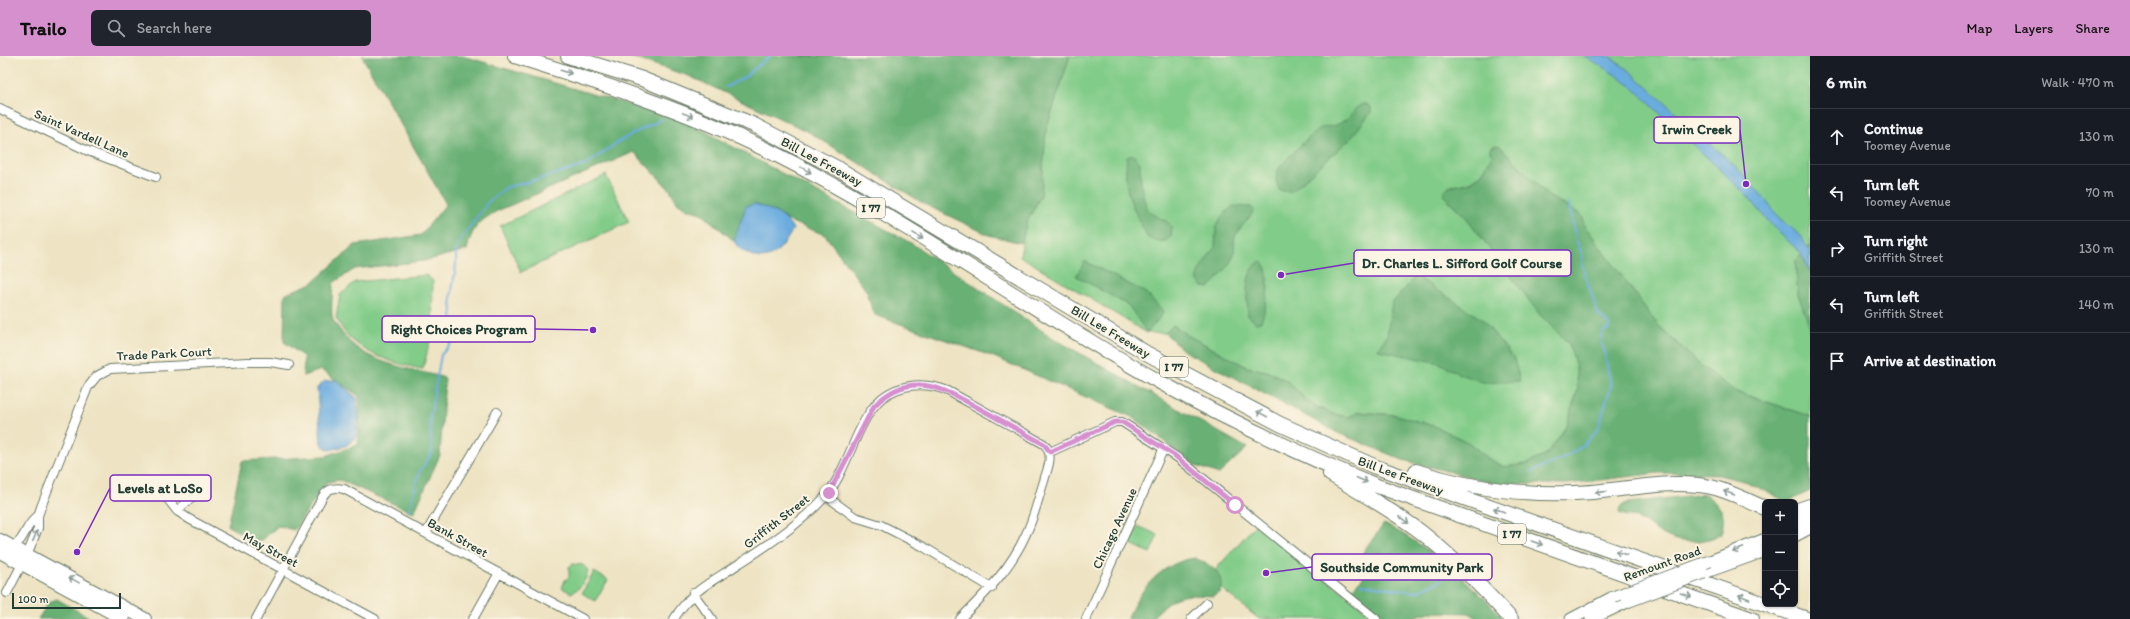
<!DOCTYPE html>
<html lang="en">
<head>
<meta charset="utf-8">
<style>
	body { margin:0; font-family:Itim,sans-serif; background:#20242c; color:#f1f3f6 }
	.controls { position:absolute; right:12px; bottom:12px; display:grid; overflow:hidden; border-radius:6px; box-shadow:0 1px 3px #0004 }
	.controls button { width:36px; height:36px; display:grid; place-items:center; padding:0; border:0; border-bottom:1px solid #363941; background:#171b24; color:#f1f3f6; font:20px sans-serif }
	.scale { position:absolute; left:12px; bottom:10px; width:109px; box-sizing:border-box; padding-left:4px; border:2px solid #1f3d34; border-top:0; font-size:11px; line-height:14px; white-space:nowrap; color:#1f3d34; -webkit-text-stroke:3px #fcf5e5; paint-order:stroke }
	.stop { position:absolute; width:12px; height:12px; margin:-9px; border:3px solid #d690ce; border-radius:50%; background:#fff }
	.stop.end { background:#d690ce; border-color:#fff; box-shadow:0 1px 4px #0008 }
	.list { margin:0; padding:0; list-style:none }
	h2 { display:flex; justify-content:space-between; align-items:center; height:52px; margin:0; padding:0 16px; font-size:17px }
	h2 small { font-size:13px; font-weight:400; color:#9ea1a6 }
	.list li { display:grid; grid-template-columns:26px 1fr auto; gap:12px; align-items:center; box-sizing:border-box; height:56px; padding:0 16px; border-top:1px solid #363941 }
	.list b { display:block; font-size:15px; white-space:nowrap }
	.list p { margin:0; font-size:13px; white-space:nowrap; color:#9ea1a6 }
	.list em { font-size:13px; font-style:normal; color:#9ea1a6 }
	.icon { flex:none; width:22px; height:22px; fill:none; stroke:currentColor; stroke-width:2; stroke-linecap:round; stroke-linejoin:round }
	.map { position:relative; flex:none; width:1810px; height:563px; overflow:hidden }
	header { display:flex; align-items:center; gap:24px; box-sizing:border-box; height:56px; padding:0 20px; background:#d690ce; color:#111 }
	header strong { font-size:19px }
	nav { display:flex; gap:22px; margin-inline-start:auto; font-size:14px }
	.search { width:280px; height:36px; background:#20242c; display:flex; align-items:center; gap:10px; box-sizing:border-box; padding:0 14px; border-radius:6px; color:#9ea1a6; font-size:15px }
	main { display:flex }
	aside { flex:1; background:#171b24 }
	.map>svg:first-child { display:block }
	.green { fill:#82cc89; stroke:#50845e }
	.forest { fill:#69b075; stroke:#447654 }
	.water { fill:#6bacdf; stroke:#45748a }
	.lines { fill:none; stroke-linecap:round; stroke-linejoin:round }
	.stream { stroke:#6bacdf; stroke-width:2 }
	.minor-casing { stroke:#677766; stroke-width:10 }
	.secondary-casing { stroke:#677766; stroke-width:13 }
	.primary-casing { stroke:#677766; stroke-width:14 }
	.motorway-casing { stroke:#677766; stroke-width:16 }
	.minor { stroke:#fff; stroke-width:8 }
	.secondary { stroke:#fff; stroke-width:11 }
	.primary { stroke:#fff; stroke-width:12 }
	.motorway { stroke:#fff; stroke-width:14 }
	.secondary-bridge-casing { stroke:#677766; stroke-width:13; stroke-linecap:butt }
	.secondary-bridge { stroke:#fff; stroke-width:11 }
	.oneway { stroke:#8f9e9a }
	.route { stroke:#d690ce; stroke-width:5 }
	.labels { text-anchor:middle; stroke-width:4; stroke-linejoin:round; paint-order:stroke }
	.shield { fill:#fcf5e5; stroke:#617469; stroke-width:1 }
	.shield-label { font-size:12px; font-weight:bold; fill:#1f3d34 }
	.street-label { font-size:13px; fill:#1f3d34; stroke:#fcf5e5 }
	.leader { fill:none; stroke:#7b2cbf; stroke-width:1.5 }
	.callout-dot { fill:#7b2cbf; stroke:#fcf5e5; stroke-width:1.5 }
	.callout { fill:#fcf5e5; stroke:#7b2cbf; stroke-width:1.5 }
	.callout-label { font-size:14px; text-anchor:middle; font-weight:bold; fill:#1f3d34 }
</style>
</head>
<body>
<header>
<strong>Trailo</strong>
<div class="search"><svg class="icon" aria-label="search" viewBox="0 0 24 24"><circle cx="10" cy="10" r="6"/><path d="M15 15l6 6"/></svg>Search here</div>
<nav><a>Map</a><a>Layers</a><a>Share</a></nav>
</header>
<main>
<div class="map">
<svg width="1810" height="563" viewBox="0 0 1810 563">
	<rect width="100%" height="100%" fill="#fcf5e5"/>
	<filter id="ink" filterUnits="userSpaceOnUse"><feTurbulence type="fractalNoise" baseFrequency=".025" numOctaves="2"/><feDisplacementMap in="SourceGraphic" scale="8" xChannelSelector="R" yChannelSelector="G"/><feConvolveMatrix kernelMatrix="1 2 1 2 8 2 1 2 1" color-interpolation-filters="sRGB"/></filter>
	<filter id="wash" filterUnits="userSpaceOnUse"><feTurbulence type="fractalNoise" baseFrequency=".012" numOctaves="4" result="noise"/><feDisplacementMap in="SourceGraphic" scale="16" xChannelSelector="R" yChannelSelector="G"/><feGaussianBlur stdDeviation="0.9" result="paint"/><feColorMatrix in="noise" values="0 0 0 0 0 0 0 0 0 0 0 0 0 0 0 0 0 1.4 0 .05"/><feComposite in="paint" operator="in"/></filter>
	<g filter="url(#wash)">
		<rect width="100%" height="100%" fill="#eee4c4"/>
		<!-- green -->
		<path class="green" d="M1070,0H1810V190L1795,205L1798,238L1810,271V360L1736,336L1700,309L1657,268L1584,169L1582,159L1548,140L1500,90H1493L1491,95L1492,99C1481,122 1476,127 1450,130L1443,139L1466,161L1541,260L1569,288L1576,310L1578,333L1567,369L1548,397L1527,408L1504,411L1489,403L1469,387L1434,370L1396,359L1359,356L1349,361L1332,358L1311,348L1286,324L1266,315L1247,311L1187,279L1173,269L1165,277H1147L1020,200L1026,168L1041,139L1046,74Z
			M606,119L629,166L521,216L500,170Z
			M426,219L433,225L432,277L423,313C397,308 370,301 350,282C344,277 340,268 336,262L340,239L355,226Z
			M1257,467L1376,563H1259L1208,522Z
			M1138,470L1158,479L1150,497L1131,488Z
			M572,508L583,509L588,514C587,524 580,533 571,537L562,532L565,524L569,521V511Z
			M594,516L608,524L595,545L582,537Z"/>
		<!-- forest -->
		<path class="forest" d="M362,0H463L687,66L911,187L1053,282L1247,392L1219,418L1196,410L1134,362L994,301L875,259L867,240L868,237L825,179L789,165L773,155L746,150L734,185L701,157L687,153L677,146L670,134L634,96L497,155C478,166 472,172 467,194L424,205L355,213L333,227C333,237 330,254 333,264C335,267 338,271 340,274C363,309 408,311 445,322L440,399L414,457L340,424L327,426L294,474L278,470L259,487L228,470L242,405L325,400L358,389L360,355L359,340L321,314L303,320L304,301L284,286L285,238L312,227L355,189L421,179L446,148Z
			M627,0H1070L1046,74L1041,139L1026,168L1021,187L989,179L926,149L809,76L689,20Z
			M1366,48L1371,51V56L1350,83L1292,135H1280C1277,128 1274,122 1278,114C1281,107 1312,78 1319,73C1326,70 1334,71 1342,66C1352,60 1354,50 1366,48Z
			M1496,89L1500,90L1548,140L1582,159L1584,169L1657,268L1700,309L1736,336L1810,360V435L1787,446L1748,426L1714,418L1659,417L1567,428H1497L1403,404L1338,377L1184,295L1165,277L1173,269L1187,279L1247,311L1266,315L1286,324L1311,348L1332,358L1349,361L1359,356L1396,359L1434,370L1469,387L1489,403L1504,411L1527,408L1548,397L1567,369L1578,333L1576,310L1569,288L1541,260L1466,161L1443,139L1444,135C1450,130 1454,130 1462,129C1479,126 1485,114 1492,99L1491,92Z
			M1133,99L1140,106C1140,119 1141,152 1154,159C1162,164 1166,163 1172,171L1171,180L1166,185H1154L1147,181C1133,150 1122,137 1127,101Z
			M1233,150L1251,151L1254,154C1249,164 1241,169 1236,179C1233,184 1235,191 1234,197C1230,212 1218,221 1209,232L1202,230L1197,223L1203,208L1215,191L1216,171L1222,160Z
			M1810,190V271L1798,238L1795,205Z
			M1085,205L1146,237L1164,256L1147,277L1129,250L1076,220Z
			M1261,205C1274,217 1266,251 1261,266L1256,267L1248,260C1247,243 1243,214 1261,205Z
			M1416,220L1483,264L1514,303L1520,325L1486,327L1459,318L1440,307L1378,294L1387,279L1392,247Z
			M1705,438C1722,452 1727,456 1721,478C1700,489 1677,488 1657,475C1651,471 1645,466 1639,463C1632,459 1626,461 1619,457L1620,451L1627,447Z
			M1384,468C1429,490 1465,522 1500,558L1501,563H1479L1469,557L1430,556L1408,563H1387L1351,534L1366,518L1363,496Z
			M1195,502C1211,509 1225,517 1220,536L1213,540C1179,538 1175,538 1151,563H1127C1140,533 1162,506 1195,502Z
			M57,543L92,563H38L49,546Z"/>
		<!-- water -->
		<path class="water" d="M1584,0H1609L1631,16L1737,112L1767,145L1778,161L1800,179L1810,196V215L1800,196L1773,171L1747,139L1632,31L1616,19Z
			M755,148C770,154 785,158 793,173C783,192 769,211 747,197C741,194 737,191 734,185L746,150Z
			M336,324L357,342L359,360L356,381L346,390L329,394L321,388L317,332L325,325Z"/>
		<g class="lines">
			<!-- stream -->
			<path class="stream" d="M726,31L743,22L770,0
				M1531,416C1558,404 1583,397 1599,370L1611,329L1601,281L1603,275L1609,273L1610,269L1598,258L1582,209L1583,200L1576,184L1569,148
				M409,454L420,415L432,397L430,362L435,332L441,299L454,284L451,242L456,209V190L488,146L507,131L536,124L586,109L621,84L662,63
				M1361,528L1415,536L1442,524"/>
		</g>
	</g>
	<g filter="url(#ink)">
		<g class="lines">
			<!-- minor casing -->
			<g class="minor-casing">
				<path id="minor" d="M0,53L88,95L156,121
					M1050,396L1115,366H1122L1178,402L1376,563
					M163,437L177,455L189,463L375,563
					M826,440L855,461L881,469L922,490L992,532
					M177,455L194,439
					M426,477L497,356
					M12,491C26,484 25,468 38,460
					M27,499L38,472V460L41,451L88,331L97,320L110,313L248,306H270L289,309
					M7,537L22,508
					M693,537L712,563
					M256,563L323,440C328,432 335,431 344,433L583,563
					M473,563L499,517
					M674,563C692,533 712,526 740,507C767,490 803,465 824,442C849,415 855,365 882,342C901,327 926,326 948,335L1044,388C1055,399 1047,413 1044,425C1038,443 1034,462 1026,478C1011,512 986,537 960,563
					M1086,563L1164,392
					M1191,563L1207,547"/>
			</g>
			<!-- secondary casing -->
			<g class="secondary-casing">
				<path id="secondary" d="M1795,469L1810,460
					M1795,480L1810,472
					M1710,505L1765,483
					M1704,517L1765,495
					M1571,563L1613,541
					M1591,563L1627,546"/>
			</g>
			<!-- primary casing -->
			<g class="primary-casing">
				<path id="primary" d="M0,484L145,563
					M0,496L123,563"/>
			</g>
			<!-- motorway casing -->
			<g class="motorway-casing">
				<path id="motorway" d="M515,0C601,27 688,55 769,95C904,162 1027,252 1158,325C1229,365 1302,399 1377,430L1752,563
					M568,0L642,23L754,69L839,113L1148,298L1280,368L1376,411L1807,563
					M1416,415C1468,432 1521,439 1575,437C1620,436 1667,422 1711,431C1730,435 1747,445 1765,452
					M1330,418C1361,437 1392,454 1421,476C1453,501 1483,532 1511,563
					M1795,455L1810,450"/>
			</g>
			<!-- minor -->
			<use href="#minor" class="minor"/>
			<!-- secondary -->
			<use href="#secondary" class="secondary"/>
			<!-- primary -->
			<use href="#primary" class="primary"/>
			<!-- motorway -->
			<use href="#motorway" class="motorway"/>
			<!-- secondary-bridge casing -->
			<g class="secondary-bridge-casing">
				<path id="secondary-bridge" d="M1613,541L1710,505
					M1627,546L1704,517"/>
			</g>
			<!-- secondary-bridge -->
			<use href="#secondary-bridge" class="secondary-bridge"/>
		</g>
		<!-- one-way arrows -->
		<defs><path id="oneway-shaft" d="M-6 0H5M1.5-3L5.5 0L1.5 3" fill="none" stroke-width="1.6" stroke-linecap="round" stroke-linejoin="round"/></defs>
		<g class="oneway">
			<use href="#oneway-shaft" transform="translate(566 16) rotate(16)"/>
			<use href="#oneway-shaft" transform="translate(688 59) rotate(22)"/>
			<use href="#oneway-shaft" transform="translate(806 114) rotate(29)"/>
			<use href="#oneway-shaft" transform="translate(918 180) rotate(31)"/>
			<use href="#oneway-shaft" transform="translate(1262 358) rotate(-152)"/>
			<use href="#oneway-shaft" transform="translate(1362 424) rotate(23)"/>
			<use href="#oneway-shaft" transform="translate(1601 436) rotate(176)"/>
			<use href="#oneway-shaft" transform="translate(1729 437) rotate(-160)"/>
			<use href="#oneway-shaft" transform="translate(1499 454) rotate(-161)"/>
			<use href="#oneway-shaft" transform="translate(1404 464) rotate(35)"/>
			<use href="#oneway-shaft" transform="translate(35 480) rotate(-67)"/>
			<use href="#oneway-shaft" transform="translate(1537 487) rotate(19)"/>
			<use href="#oneway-shaft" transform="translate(1738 494) rotate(159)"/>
			<use href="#oneway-shaft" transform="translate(1621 497) rotate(-161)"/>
			<use href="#oneway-shaft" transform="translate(74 524) rotate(-151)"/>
			<use href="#oneway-shaft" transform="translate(1686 539) rotate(19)"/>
			<use href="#oneway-shaft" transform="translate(1744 541) rotate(-160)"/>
		</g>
	</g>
	<g class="lines" filter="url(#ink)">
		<!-- route -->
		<path class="route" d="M829,437L874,350C911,312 944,333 982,354C1003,365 1023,377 1044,388L1050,396L1115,366H1122L1174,399L1235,449"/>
	</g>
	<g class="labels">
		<!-- shield labels -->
		<g class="shield">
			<rect x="857" y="142" width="28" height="20" rx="3"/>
			<rect x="1160" y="301" width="28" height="20" rx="3"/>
			<rect x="1498" y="468" width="28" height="20" rx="3"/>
		</g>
		<g class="shield-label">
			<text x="871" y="156">I 77</text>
			<text x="1174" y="315">I 77</text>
			<text x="1512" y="482">I 77</text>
		</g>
		<!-- street labels -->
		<g class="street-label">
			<text transform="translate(82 77) rotate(24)" y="5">Saint Vardell Lane</text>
			<text transform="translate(822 105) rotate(28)" y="5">Bill Lee Freeway</text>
			<text transform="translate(1111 275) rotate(31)" y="5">Bill Lee Freeway</text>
			<text transform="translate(164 297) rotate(-3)" y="5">Trade Park Court</text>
			<text transform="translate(1401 419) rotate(20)" y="5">Bill Lee Freeway</text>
			<text transform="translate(776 465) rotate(-38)" y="5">Griffith Street</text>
			<text transform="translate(1114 472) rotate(-65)" y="5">Chicago Avenue</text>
			<text transform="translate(458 481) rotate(29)" y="5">Bank Street</text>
			<text transform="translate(271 493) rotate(28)" y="5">May Street</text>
			<text transform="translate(1662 507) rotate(-20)" y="5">Remount Road</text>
		</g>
	</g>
	<!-- callouts -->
	<path class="leader" d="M1746 128L1740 74M1281 219L1354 207M593 274L535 273M77 496L110 432M1266 517L1312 511"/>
	<g class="callout-dot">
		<circle cx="1746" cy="128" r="4"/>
		<circle cx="1281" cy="219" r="4"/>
		<circle cx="593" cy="274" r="4"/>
		<circle cx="77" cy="496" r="4"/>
		<circle cx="1266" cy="517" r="4"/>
	</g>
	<g class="callout">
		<rect x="1654" y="61" width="86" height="26" rx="4"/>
		<rect x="1354" y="194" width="217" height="26" rx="4"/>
		<rect x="382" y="260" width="153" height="26" rx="4"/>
		<rect x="110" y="419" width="101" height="26" rx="4"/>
		<rect x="1312" y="498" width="180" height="26" rx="4"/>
	</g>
	<g class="callout-label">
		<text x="1697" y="78">Irwin Creek</text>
		<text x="1462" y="212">Dr. Charles L. Sifford Golf Course</text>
		<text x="459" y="278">Right Choices Program</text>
		<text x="160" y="437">Levels at LoSo</text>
		<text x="1402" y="516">Southside Community Park</text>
	</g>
</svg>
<div class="controls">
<button>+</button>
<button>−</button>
<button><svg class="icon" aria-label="locate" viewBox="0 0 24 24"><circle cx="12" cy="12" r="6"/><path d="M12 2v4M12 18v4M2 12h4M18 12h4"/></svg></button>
</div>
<div class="scale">100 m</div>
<div class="stop" style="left:1235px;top:449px"></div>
<div class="stop end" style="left:829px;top:437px"></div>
</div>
<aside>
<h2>6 min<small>Walk · 470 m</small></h2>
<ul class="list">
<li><svg class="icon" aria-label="ahead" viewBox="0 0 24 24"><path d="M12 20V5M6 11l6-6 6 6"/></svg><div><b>Continue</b><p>Toomey Avenue</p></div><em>130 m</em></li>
<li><svg class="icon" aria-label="left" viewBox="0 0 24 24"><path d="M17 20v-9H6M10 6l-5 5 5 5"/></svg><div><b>Turn left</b><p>Toomey Avenue</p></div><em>70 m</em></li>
<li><svg class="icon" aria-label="right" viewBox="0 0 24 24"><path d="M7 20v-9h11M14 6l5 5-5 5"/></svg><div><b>Turn right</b><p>Griffith Street</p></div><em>130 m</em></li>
<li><svg class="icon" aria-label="left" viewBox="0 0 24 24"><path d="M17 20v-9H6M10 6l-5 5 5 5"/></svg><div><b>Turn left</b><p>Griffith Street</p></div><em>140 m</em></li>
<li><svg class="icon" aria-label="arrive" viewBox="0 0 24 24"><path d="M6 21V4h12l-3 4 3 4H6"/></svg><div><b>Arrive at destination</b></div></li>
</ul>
</aside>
</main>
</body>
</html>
